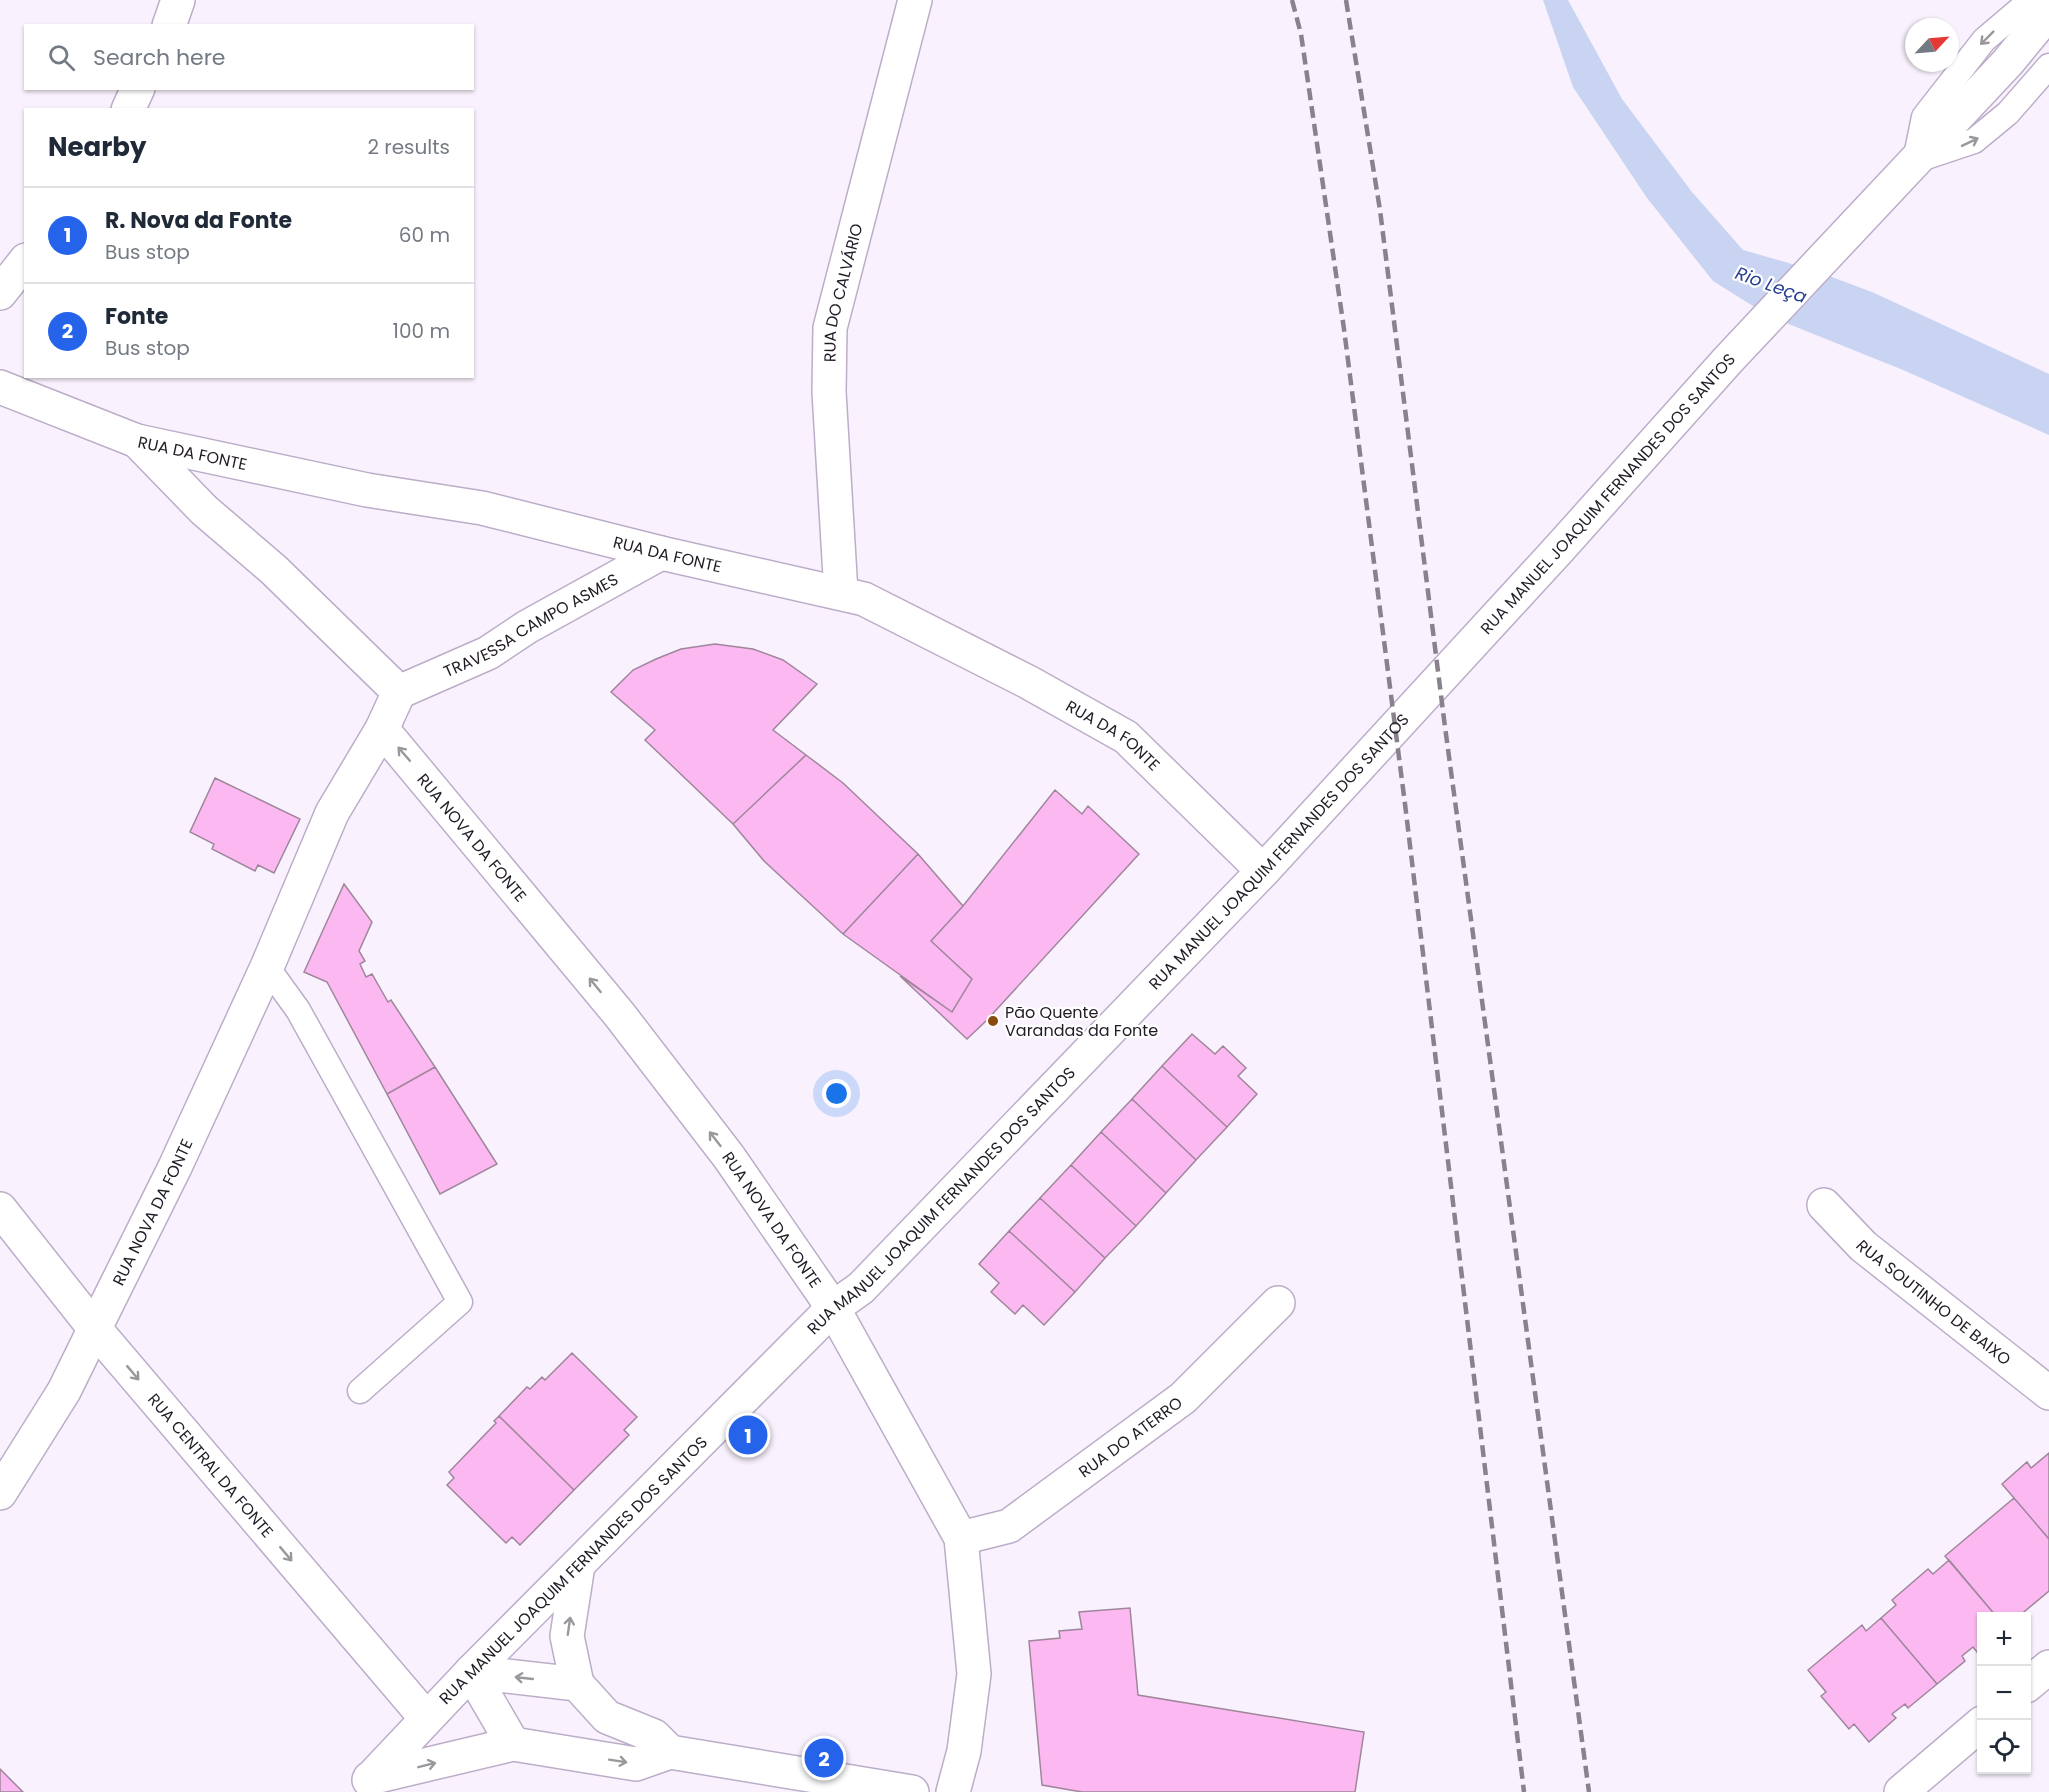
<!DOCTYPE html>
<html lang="en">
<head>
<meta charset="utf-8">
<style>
	body { margin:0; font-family:Poppins,sans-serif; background:#f6f6f7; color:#1f2937 }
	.controls { position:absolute; right:18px; bottom:18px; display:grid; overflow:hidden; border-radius:0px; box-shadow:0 2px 4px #0004 }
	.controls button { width:54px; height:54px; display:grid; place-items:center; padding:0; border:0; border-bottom:2px solid #e0e1e3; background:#fff; color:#1f2937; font:30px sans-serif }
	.compass { position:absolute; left:1905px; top:18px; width:54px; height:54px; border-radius:50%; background:#fff; box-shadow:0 2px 4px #0004; rotate:64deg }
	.you { position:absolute; left:837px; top:1094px; width:21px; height:21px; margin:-15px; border:4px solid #fff; border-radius:50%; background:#1a73e8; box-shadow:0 0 0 9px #1a73e833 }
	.badge { display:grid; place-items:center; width:39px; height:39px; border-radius:50%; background:#2563eb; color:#fff; font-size:20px; font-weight:700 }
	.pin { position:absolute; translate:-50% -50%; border:3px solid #fff; box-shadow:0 2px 6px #0006 }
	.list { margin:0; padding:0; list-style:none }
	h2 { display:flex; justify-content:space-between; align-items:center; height:78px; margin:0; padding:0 24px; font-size:26px }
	h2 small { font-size:20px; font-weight:400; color:#747a83 }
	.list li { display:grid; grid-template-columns:39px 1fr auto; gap:18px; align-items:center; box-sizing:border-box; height:96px; padding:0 24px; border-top:2px solid #e0e1e3 }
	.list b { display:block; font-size:22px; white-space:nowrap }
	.list p { margin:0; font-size:20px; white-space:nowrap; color:#747a83 }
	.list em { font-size:20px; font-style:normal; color:#747a83 }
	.icon { flex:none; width:33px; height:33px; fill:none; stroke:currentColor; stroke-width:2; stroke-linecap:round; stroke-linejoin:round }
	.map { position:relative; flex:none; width:2049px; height:1792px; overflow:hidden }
	.search { position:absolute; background:#fff; box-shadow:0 2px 4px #0004; left:24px; top:24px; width:450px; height:66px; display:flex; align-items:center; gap:15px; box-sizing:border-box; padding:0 21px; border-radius:0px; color:#747a83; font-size:22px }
	.panel { position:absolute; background:#fff; box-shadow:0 2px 4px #0004; left:24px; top:108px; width:450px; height:270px; border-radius:0px }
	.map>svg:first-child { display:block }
	.water { fill:#c8d4f2 }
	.building { fill:#fbb8f1; stroke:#9f869b; stroke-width:1.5 }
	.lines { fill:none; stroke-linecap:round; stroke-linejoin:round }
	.service-casing { stroke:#bcadc8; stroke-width:27 }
	.minor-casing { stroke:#bcadc8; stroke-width:36 }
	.tertiary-casing { stroke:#bcadc8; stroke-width:36 }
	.secondary-casing { stroke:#bcadc8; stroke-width:36 }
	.service { stroke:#fff; stroke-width:24 }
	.minor { stroke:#fff; stroke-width:33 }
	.tertiary { stroke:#fff; stroke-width:33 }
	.secondary { stroke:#fff; stroke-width:33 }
	.rail { stroke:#89828d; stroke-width:4.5; stroke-dasharray:12 6; stroke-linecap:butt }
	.oneway { stroke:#9b989d }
	.poi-dot { fill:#894b0d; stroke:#fff; stroke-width:2 }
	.labels { text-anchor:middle; stroke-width:4.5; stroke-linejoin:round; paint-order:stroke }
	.street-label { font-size:16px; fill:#211b25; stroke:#fff }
	.poi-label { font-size:16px; fill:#211b25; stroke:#fff; text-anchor:start }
	.water-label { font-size:18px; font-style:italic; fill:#274191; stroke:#fff }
</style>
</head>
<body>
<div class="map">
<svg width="2049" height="1792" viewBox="0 0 2049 1792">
	<rect width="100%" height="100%" fill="#f9f2fe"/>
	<!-- water -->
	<path class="water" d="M1543,0H1568L1622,99L1692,192L1743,250L1813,270L1872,292L2049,374V435L1903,370L1769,316L1713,281L1647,198L1573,87Z"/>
	<!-- building -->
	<path class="building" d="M715,644L753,649L783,660L817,684L773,730L806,755L733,824L645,740L655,730L611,692L633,670L656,659L681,649Z
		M806,755L843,783L918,854L843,934L764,861L733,824Z
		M215,778L300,819L274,873L258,865L255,871L212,849L214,844L190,832Z
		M1055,790L1082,814L1088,806L1139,854L986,1021L967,1039L900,976L952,1012L972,979L931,941L963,906Z
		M918,854L963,906L931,941L972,979L952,1012L843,934Z
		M344,884L372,922L359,951L365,961L360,964L366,977L372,974L388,1002L391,1000L435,1067L387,1094L327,982L304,972Z
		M1192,1034L1215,1054L1223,1046L1246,1068L1238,1076L1257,1094L1227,1127L1162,1066Z
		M1162,1066L1227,1127L1196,1160L1132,1099Z
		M435,1067L497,1164L440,1194L387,1094Z
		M1132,1099L1196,1160L1166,1193L1101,1132Z
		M1101,1132L1166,1193L1136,1226L1071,1165Z
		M1071,1165L1136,1226L1105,1258L1040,1198Z
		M1040,1198L1105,1258L1075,1292L1009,1231Z
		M1009,1231L1075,1292L1044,1325L1023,1305L1015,1314L991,1292L999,1283L979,1264Z
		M572,1353L637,1417L624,1430L629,1435L574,1490L499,1416L527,1387L530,1389L542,1377L545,1380Z
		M499,1416L574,1490L520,1545L512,1537L506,1543L447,1485L454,1478L449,1472L496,1423L494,1421Z
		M2049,1453V1539L2002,1484L2027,1462L2031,1468Z
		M2014,1498L2049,1539V1591L2019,1616H1996L1945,1556Z
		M1949,1560L1996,1616H1982V1648L1977,1652L1973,1647L1962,1656L1965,1661L1937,1684L1881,1618L1896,1605L1892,1600L1928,1569L1933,1574Z
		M1130,1608L1138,1695L1364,1732L1355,1792H1082L1042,1785L1029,1641L1060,1638L1059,1631L1082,1629L1079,1612Z
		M1881,1618L1937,1684L1908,1708L1905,1704L1892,1714L1896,1718L1869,1742L1854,1724L1849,1729L1821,1696L1826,1692L1808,1670L1862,1625L1866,1631Z
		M0,1769L23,1792H0Z"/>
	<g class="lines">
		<!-- service casing -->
		<g class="service-casing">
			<path id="service" d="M1917,160L1974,141L2008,113L2049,66
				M1915,161L1924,117L1984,40L2031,0
				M267,967L298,1010L460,1302L360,1391"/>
		</g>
		<!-- minor casing -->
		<g class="minor-casing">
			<g id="minor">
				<path d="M169,26L178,0"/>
				<path d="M128,110L138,88"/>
				<path d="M0,293L26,260"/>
				<path id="s1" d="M0,387L137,441L367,490L482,508L661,553L864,599L1028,682L1126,737L1263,871"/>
				<path id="s2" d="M841,593L829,392L830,328L915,0"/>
				<path id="s3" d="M399,692L488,653L527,627L661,553"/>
				<path id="s4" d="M382,729L619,1014L729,1157L833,1308L961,1538L974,1674L964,1751L953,1792"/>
				<path id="s5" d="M1824,1205L1863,1246L2049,1393"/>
				<path id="s6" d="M0,1209L95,1329L426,1718"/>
				<path id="s7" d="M0,1493L64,1391L96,1326L175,1167L267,967L332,813L382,729L399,692L274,570L204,510L137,441"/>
				<path id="s8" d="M961,1538L1009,1526L1183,1398L1278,1303"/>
				<path d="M577,1684L567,1636L578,1565"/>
				<path d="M2026,1686L2049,1667"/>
				<path d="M1901,1792L1982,1723"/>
			</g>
		</g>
		<!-- tertiary casing -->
		<g class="tertiary-casing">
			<g id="tertiary">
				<path id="s9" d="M471,1672L833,1308L861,1288L1263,871L1559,549L1728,360L2008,62L2049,12"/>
			</g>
		</g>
		<!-- secondary casing -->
		<g class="secondary-casing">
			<path id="secondary" d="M471,1672L577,1684L607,1717L654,1736L670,1752
				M471,1672L513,1744
				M370,1778L513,1744L636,1764L670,1752L912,1792
				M369,1780L471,1672"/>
		</g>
		<!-- service -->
		<use href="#service" class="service"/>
		<!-- minor -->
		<use href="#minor" class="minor"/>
		<!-- tertiary -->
		<use href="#tertiary" class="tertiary"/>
		<!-- secondary -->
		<use href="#secondary" class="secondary"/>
		<!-- rail -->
		<path class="rail" d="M1292,0L1301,34L1344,329L1405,804L1524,1792
			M1346,0L1380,210L1445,727L1589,1792"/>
	</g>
	<!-- one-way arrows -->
	<defs><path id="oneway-shaft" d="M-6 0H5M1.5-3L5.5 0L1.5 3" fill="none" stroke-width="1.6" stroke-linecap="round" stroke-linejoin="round" transform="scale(1.5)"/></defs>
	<g class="oneway">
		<use href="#oneway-shaft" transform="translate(1987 38) rotate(135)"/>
		<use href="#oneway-shaft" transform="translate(1970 142) rotate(-25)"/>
		<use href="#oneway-shaft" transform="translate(404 754) rotate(-131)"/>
		<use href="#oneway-shaft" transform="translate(595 985) rotate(-129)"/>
		<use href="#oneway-shaft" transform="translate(715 1139) rotate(-128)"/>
		<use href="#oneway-shaft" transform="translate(133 1373) rotate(50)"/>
		<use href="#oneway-shaft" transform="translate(286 1554) rotate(50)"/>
		<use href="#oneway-shaft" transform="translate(569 1626) rotate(-82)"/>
		<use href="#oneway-shaft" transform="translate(524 1678) rotate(-174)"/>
		<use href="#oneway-shaft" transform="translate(618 1761) rotate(9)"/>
		<use href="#oneway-shaft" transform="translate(427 1765) rotate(-14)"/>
	</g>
	<!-- markers -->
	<circle class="poi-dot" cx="993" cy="1021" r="6"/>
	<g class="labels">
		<!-- street labels -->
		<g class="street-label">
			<text dy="6" stroke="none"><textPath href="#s2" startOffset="302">RUA DO CALVÁRIO</textPath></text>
			<text dy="6" stroke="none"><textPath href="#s1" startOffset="204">RUA DA FONTE</textPath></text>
			<text dy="6" stroke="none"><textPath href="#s9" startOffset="1638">RUA MANUEL JOAQUIM FERNANDES DOS SANTOS</textPath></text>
			<text dy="6" stroke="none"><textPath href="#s1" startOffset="690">RUA DA FONTE</textPath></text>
			<text dy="6" stroke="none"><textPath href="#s3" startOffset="148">TRAVESSA CAMPO ASMES</textPath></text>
			<text dy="6" stroke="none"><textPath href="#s1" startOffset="1176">RUA DA FONTE</textPath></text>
			<text dy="6" stroke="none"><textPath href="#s4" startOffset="141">RUA NOVA DA FONTE</textPath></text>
			<text dy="6" stroke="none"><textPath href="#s9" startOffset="1152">RUA MANUEL JOAQUIM FERNANDES DOS SANTOS</textPath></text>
			<text dy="6" stroke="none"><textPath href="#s9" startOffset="666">RUA MANUEL JOAQUIM FERNANDES DOS SANTOS</textPath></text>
			<text dy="6" stroke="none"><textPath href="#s7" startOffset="320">RUA NOVA DA FONTE</textPath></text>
			<text dy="6" stroke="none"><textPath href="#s4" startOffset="627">RUA NOVA DA FONTE</textPath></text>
			<text dy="6" stroke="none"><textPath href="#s5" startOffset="147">RUA SOUTINHO DE BAIXO</textPath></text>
			<text dy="6" stroke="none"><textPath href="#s8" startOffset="200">RUA DO ATERRO</textPath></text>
			<text dy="6" stroke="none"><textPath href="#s6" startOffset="332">RUA CENTRAL DA FONTE</textPath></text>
			<text transform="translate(573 1570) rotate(-45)" y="6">RUA MANUEL JOAQUIM FERNANDES DOS SANTOS</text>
		</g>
		<!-- poi labels -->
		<g class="poi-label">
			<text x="1005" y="1018">Pão Quente<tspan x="1005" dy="18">Varandas da Fonte</tspan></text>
		</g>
		<!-- water labels -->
		<g class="water-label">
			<text transform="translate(1771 285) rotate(20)" y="6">Rio Leça</text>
		</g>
	</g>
</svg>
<div class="controls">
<button>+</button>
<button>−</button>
<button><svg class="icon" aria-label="locate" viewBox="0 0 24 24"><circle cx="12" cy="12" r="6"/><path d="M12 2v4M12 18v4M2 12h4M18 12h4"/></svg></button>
</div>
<svg class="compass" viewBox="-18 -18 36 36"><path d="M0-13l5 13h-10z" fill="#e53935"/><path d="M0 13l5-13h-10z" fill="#747a83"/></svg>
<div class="you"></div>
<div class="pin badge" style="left:748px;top:1435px">1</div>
<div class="pin badge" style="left:824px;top:1758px">2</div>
<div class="search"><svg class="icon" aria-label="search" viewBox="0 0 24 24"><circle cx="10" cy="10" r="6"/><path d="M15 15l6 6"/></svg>Search here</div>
<section class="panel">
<h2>Nearby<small>2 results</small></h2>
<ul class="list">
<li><span class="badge">1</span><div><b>R. Nova da Fonte</b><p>Bus stop</p></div><em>60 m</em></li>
<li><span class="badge">2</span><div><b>Fonte</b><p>Bus stop</p></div><em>100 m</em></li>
</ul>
</section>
</div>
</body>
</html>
